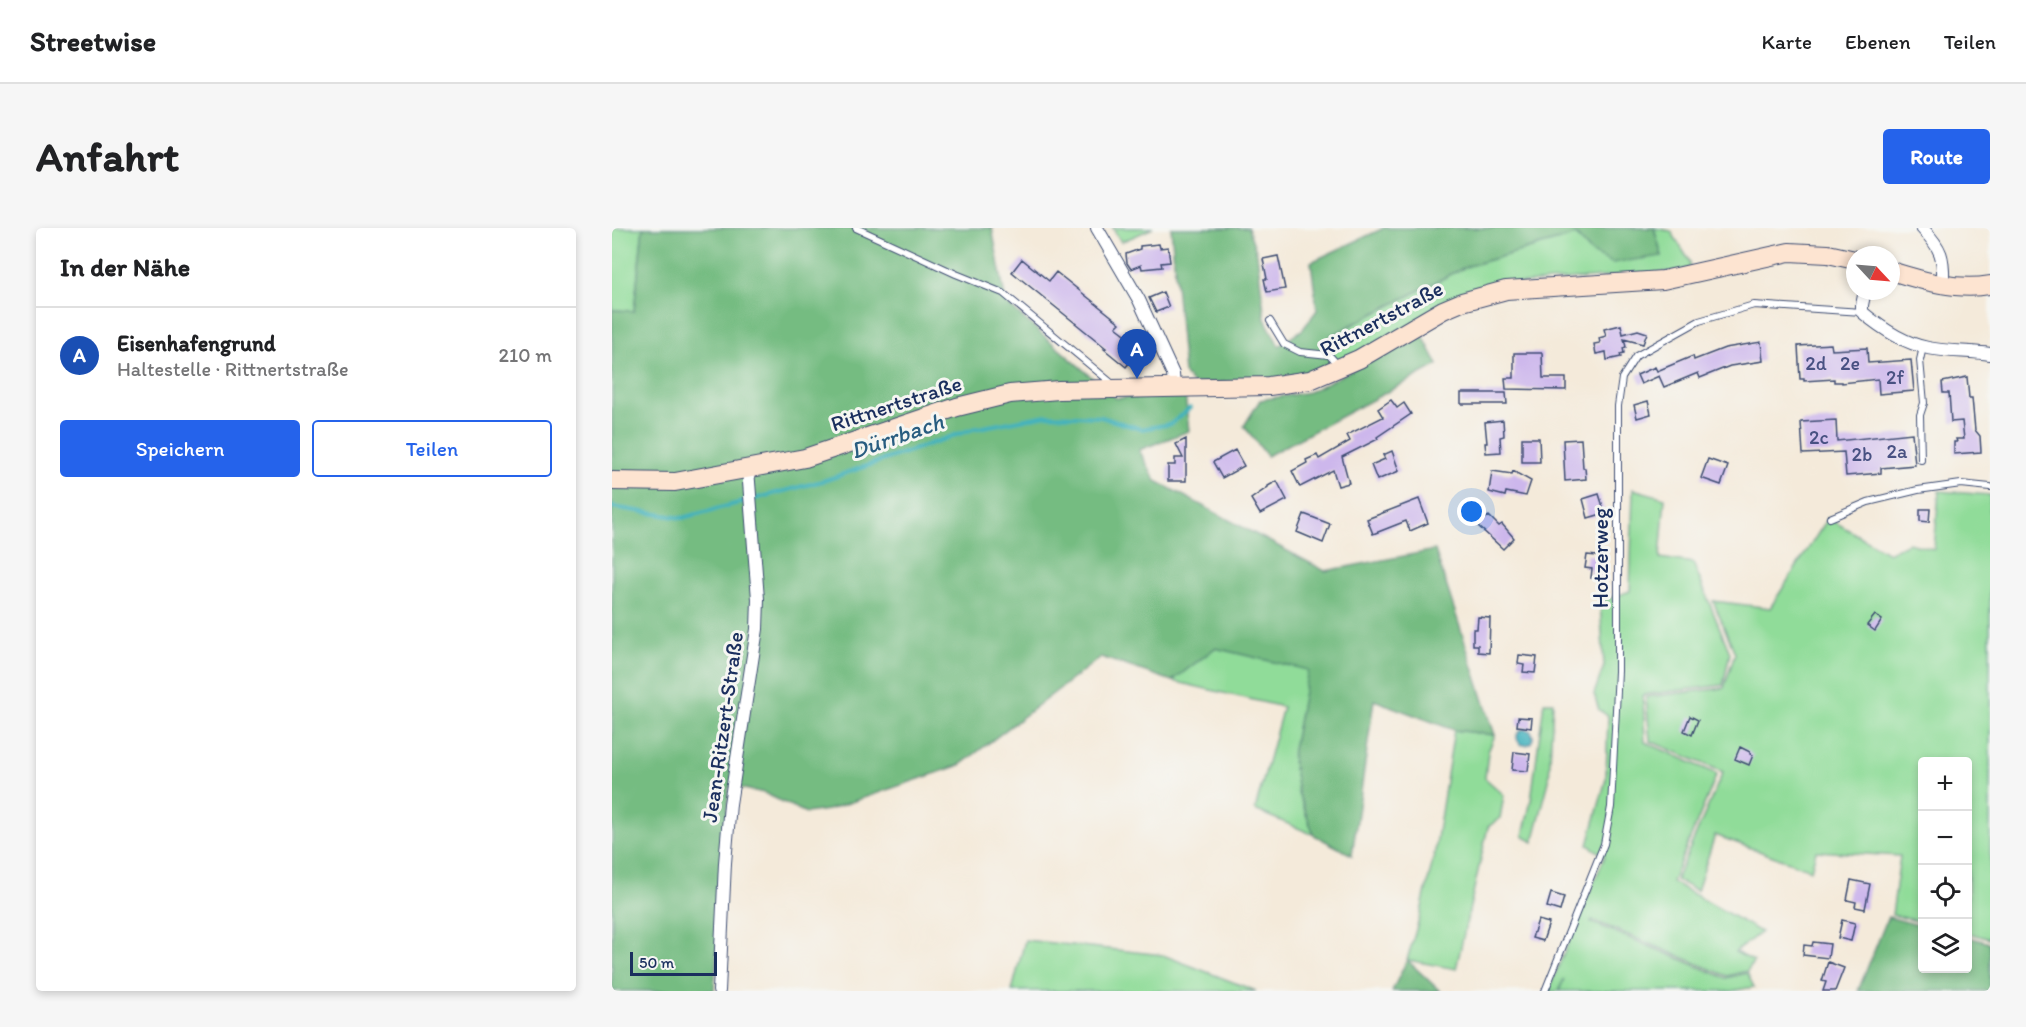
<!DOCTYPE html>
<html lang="de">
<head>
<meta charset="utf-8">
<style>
	body { margin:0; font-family:Itim,sans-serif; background:#f6f6f6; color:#202124 }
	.controls { position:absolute; right:18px; bottom:18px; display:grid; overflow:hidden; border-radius:6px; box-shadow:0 3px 9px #0003 }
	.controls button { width:54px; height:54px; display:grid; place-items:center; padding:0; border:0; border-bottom:2px solid #e0e0e0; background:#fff; color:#202124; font:30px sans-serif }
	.compass { position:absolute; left:1234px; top:18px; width:54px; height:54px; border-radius:50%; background:#fff; box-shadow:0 3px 9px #0003; rotate:116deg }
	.scale { position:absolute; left:18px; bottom:15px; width:87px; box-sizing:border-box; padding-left:6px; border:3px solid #1b2f5e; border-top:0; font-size:16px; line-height:21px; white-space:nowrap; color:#1b2f5e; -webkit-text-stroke:4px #f6f6f2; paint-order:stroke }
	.you { position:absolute; left:860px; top:284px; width:21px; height:21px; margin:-15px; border:4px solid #fff; border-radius:50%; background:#1a73e8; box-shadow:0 0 0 9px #1a73e833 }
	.badge { display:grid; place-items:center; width:39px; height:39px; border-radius:50%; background:#2563eb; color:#fff; font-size:20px; font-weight:700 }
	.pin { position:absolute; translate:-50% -50px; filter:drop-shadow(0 2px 3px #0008) }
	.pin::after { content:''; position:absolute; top:32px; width:21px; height:18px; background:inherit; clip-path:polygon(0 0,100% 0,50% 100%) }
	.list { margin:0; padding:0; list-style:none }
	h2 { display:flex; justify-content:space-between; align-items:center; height:78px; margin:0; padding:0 24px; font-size:26px }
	h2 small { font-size:20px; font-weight:400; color:#757577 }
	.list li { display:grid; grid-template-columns:39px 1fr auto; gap:18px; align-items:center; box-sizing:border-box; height:96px; padding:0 24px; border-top:2px solid #e0e0e0 }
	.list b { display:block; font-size:22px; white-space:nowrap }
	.list p { margin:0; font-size:20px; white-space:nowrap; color:#757577 }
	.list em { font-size:20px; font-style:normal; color:#757577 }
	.actions { display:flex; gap:12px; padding:18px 24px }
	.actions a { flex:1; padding:14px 0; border:2px solid #2563eb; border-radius:6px; text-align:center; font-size:21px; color:#2563eb }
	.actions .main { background:#2563eb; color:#fff }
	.icon { flex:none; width:33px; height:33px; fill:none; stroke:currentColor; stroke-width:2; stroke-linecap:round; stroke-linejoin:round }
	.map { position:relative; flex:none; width:1378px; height:763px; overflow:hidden; border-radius:6px }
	header { display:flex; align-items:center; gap:36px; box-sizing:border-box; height:84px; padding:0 30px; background:#fff; border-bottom:2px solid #e0e0e0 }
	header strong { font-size:28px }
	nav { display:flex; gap:33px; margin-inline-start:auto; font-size:21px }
	.intro { display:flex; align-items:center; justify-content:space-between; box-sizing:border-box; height:144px; padding:0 36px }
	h1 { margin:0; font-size:42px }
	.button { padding:15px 27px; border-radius:6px; background:#2563eb; color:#fff; font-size:21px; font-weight:700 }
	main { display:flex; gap:36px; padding:0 36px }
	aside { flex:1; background:#fff; border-radius:6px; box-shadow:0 3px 9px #0003 }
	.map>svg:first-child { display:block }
	.green { fill:#90dc99; stroke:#56867c; stroke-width:1.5 }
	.forest { fill:#74bc81; stroke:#487670; stroke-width:1.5 }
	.water { fill:#43b2be; stroke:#2f708e; stroke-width:1.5 }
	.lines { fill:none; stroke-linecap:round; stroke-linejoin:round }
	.stream { stroke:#43b2be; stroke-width:4 }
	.building { fill:#cdb7ec }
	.lane-casing { stroke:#3c4b71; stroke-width:8 }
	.street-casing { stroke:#3c4b71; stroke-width:14 }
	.secondary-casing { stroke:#3c4b71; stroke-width:20 }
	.lane { stroke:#fff; stroke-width:6 }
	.street { stroke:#fff; stroke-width:12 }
	.secondary { stroke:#fde4d1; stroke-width:18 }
	.labels { text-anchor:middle; stroke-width:6; stroke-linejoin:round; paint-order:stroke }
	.number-label { font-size:20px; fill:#485182 }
	.street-label { font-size:22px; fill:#1b2f5e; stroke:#f6f6f2 }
	.water-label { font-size:24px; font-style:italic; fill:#295d80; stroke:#f6f6f2 }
</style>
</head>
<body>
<header>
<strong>Streetwise</strong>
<nav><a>Karte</a><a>Ebenen</a><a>Teilen</a></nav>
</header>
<div class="intro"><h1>Anfahrt</h1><a class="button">Route</a></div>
<main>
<aside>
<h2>In der Nähe<small></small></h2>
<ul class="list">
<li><span class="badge" style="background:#1a4fb4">A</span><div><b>Eisenhafengrund</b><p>Haltestelle · Rittnertstraße</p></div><em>210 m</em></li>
</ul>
<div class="actions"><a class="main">Speichern</a><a>Teilen</a></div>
</aside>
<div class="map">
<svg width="1378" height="763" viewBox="0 0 1378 763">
	<rect width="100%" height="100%" fill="#f6f6f2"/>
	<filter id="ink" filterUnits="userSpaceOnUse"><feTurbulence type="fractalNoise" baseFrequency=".0167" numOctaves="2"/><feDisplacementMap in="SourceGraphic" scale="12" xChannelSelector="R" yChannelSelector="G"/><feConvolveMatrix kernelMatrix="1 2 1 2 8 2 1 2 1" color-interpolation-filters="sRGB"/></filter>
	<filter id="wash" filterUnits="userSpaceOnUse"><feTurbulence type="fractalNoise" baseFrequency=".008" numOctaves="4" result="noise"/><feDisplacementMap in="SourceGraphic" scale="24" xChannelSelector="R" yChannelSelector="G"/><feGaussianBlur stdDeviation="1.35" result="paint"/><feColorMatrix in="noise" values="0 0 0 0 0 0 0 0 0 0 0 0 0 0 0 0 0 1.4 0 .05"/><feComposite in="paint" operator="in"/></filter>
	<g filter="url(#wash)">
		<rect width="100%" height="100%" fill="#f4eada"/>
		<!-- green -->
		<path class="green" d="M0,0H31L22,83L0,82Z
			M501,0H541L509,14Z
			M1042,0L1059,3L1078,34V40L1067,43L888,57L718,137V108L853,39L964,7L980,25L1050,28Z
			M1021,261L1053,270L1048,330L1081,335L1118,425L1111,457L1031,467L1033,514L1105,546L1060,654L1149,704L1123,724L1142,733L1135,743L1115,748L980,692L979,694L1114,750L1135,745L1142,759L1119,763H947L952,751L946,763H936L993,628L976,617L994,551L996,488L987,482L982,466L992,438L988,374L1018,363Z
			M1327,263L1378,267V711L1356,705V534H1310V694L1280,687L1288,628L1204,623L1199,642L1103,607L1085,663L1064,652L1111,544L1038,513L1034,469L1112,460L1123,425L1101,373L1158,380L1216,290L1276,325L1296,315L1322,321Z
			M603,420L697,442L680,527L686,564L702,607L643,582L671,479L560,453Z
			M932,474H941L937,553L921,614L911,608L919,572Z
			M842,502L883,507L876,524L873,550L892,567L888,590L876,599L844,741L795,732L808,688L823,623Z
			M413,712L551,727L644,763H400Z"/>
		<!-- forest -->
		<path class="forest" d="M31,0H380L394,75L504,170L573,166L577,203L527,222L544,253L713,343L823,322L883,507L842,502L762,472L740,627L702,607L686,564L680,527L696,442L603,420L560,453L489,429L348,537L216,582L194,585L152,565L117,558L102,763H0V82L22,83Z
			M559,0H636L645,26L653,91L667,118L691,101L705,82L699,34L772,0H1042L1050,28L1000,35L980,25L964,7L853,39L718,108V137L684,150L581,156L572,145Z
			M810,106L826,137L655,228L632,198L648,172L697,164Z
			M1276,689L1310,698V740H1356V709L1378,715V763H1246Z
			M795,732L828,763H780Z"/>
		<!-- water -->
		<path class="water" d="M905 509a8 8 0 1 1 16 0a8 8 0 1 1-16 0Z"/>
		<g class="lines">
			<!-- stream -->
			<path class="stream" d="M0,279L70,290L214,252L361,201L435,187L489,189L529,201L559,196L578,180"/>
		</g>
		<g id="blocks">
			<!-- building -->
			<path class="building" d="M547,16L548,20L556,19L558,34L549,35L550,39L530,41L529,37L519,41L515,35L514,26L528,21V18Z
				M666,28L673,61L655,64L652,51H655L651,31Z
				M410,31L437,53L444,44L508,95L504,99L530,119L514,139L492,121L494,120L400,44Z
				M551,64L557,79L544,84L537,70Z
				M1009,97L1011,106L1026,102L1035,105L1031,116L1012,111L1014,119L1011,120L1012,125L1008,126L1009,129L995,132L994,124L984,126L982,116L988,115L987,110L994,108L992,101Z
				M1149,114L1151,133L1118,138L1088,150L1086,145L1052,159L1047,148L1029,156L1025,147L1043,139L1045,143L1081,128L1082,132L1113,120Z
				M1219,116L1220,122L1255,120L1256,135L1299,132L1302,163L1267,166L1266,151L1230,155V154H1222V151L1192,153V151H1188L1186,118Z
				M902,125H930L931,150H954V162L894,161L893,150H902Z
				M1355,149L1357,170H1360L1363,202L1368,208L1369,224L1342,226V214H1345L1344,211H1352L1350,193L1339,194L1337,165H1331L1330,154Z
				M849,165H894L895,176H849Z
				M779,172L785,180L792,175L799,186L765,209L766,211L730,229L737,255L726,258L721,242L688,259L680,243L695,235L694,232L705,227L707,231L738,213L735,207L771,189L766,181Z
				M1036,173L1039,186L1025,190L1022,177Z
				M891,192L892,208L888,209L889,224L874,225L873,215H875L873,194Z
				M1224,192L1225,213L1300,205L1303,237L1269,240V245L1234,248L1232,224L1191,226L1189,194Z
				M910,210H927L928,234H910Z
				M574,211V253H556V237H563V230H571L564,216Z
				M969,211L971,240H973L974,251L953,253L951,212Z
				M623,222L632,238L610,250L601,234Z
				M780,223L787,243L765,252L759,237L773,231L771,227Z
				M1096,231L1116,238L1109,257L1089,250Z
				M880,243L900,246L901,243L919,253L914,268L894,264L893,268L877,264Z
				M665,253L675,272L648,286L639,271L656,259V258Z
				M987,266L993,285L976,290L971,271Z
				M807,271L816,295L798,303L794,293L761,306L755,291Z
				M1308,281H1318L1317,294L1308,293Z
				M692,286L718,296L711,315L685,304Z
				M877,288L887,298L890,296L902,310L891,321L864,296Z
				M975,327L995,329L992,351L979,350L980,341L973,340Z
				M1263,387L1270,392L1263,403L1255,397Z
				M866,389L878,390L877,425L866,424V417H861V401H865Z
				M907,427L925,429L923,445L911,444L912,437L906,436Z
				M1078,488L1086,492L1080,507L1072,503Z
				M906,489L920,490L919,500L905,498Z
				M1128,519L1138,524V526L1141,527L1137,537L1123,531Z
				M902,524L918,526L916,543L900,542Z
				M1239,652L1258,656L1253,681L1243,679L1244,674L1235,672Z
				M939,665L952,669L948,683L935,679Z
				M926,692L937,695L931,713L920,710Z
				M1230,692L1243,695L1239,713L1226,710Z
				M1201,714L1218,716L1216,730L1191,727L1192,717L1200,718Z
				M1216,734L1232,740L1223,763H1211L1214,754L1210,753Z"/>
		</g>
	</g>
	<g filter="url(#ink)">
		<use href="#blocks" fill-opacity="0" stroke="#3c4b71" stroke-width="1.5"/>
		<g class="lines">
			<!-- lane casing -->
			<g class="lane-casing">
				<path id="lane" d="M244,0L344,46L391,65L502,157
					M658,93L672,116L688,124L717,127L726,137
					M1309,232L1308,187L1312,175L1308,132L1311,119
					M1218,290L1256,274L1306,262L1349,256L1378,259
					M933,763L992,616L999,579L1006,443V178L1010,150L1024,128L1087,93L1142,77L1250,84"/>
			</g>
			<!-- street casing -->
			<g class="street-casing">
				<path id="street" d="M485,0L527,72L561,146L562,159
					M1310,0C1330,21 1332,29 1331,57
					M1253,63L1250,77V84C1269,100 1291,115 1316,120C1336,124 1358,123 1378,126
					M107,763L113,635L118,576L145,401L146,371L136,241"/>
			</g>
			<!-- secondary casing -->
			<g class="secondary-casing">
				<path id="secondary" d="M1279,43C1311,53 1345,63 1378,57
					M0,253L63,254L193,230L345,179L398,166L447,162L657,158L698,152L747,131L831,82L850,74L894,62L1051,52L1177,24L1216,26L1243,32"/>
			</g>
			<!-- lane -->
			<use href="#lane" class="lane"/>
			<!-- street -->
			<use href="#street" class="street"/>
			<!-- secondary -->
			<use href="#secondary" class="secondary"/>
		</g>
	</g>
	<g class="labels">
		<!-- number labels -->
		<g class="number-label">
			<text x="1204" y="142">2d</text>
			<text x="1238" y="142">2e</text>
			<text x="1283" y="156">2f</text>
			<text x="1207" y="216">2c</text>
			<text x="1285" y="230">2a</text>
			<text x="1250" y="233">2b</text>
		</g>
		<!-- street labels -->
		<g class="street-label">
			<text transform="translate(769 90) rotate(-28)" y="8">Rittnertstraße</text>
			<text transform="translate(284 175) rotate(-18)" y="8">Rittnertstraße</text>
			<text transform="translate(988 330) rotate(-90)" y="8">Hotzerweg</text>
			<text transform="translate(110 499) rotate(-82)" y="8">Jean-Ritzert-Straße</text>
		</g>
		<!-- water labels -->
		<g class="water-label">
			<text transform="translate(285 208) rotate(-19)" y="8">Dürrbach</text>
		</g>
	</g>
</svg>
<div class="controls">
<button>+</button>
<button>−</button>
<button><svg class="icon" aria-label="locate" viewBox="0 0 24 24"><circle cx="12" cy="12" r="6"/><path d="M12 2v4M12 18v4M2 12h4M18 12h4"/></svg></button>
<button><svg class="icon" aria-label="layers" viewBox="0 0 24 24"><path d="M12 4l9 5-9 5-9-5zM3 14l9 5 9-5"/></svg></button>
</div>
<svg class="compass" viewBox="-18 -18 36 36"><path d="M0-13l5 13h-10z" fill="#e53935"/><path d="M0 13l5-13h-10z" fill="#757577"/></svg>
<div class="scale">50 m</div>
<div class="you"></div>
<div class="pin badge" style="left:525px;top:151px;background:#1a4fb4">A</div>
</div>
</main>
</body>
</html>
